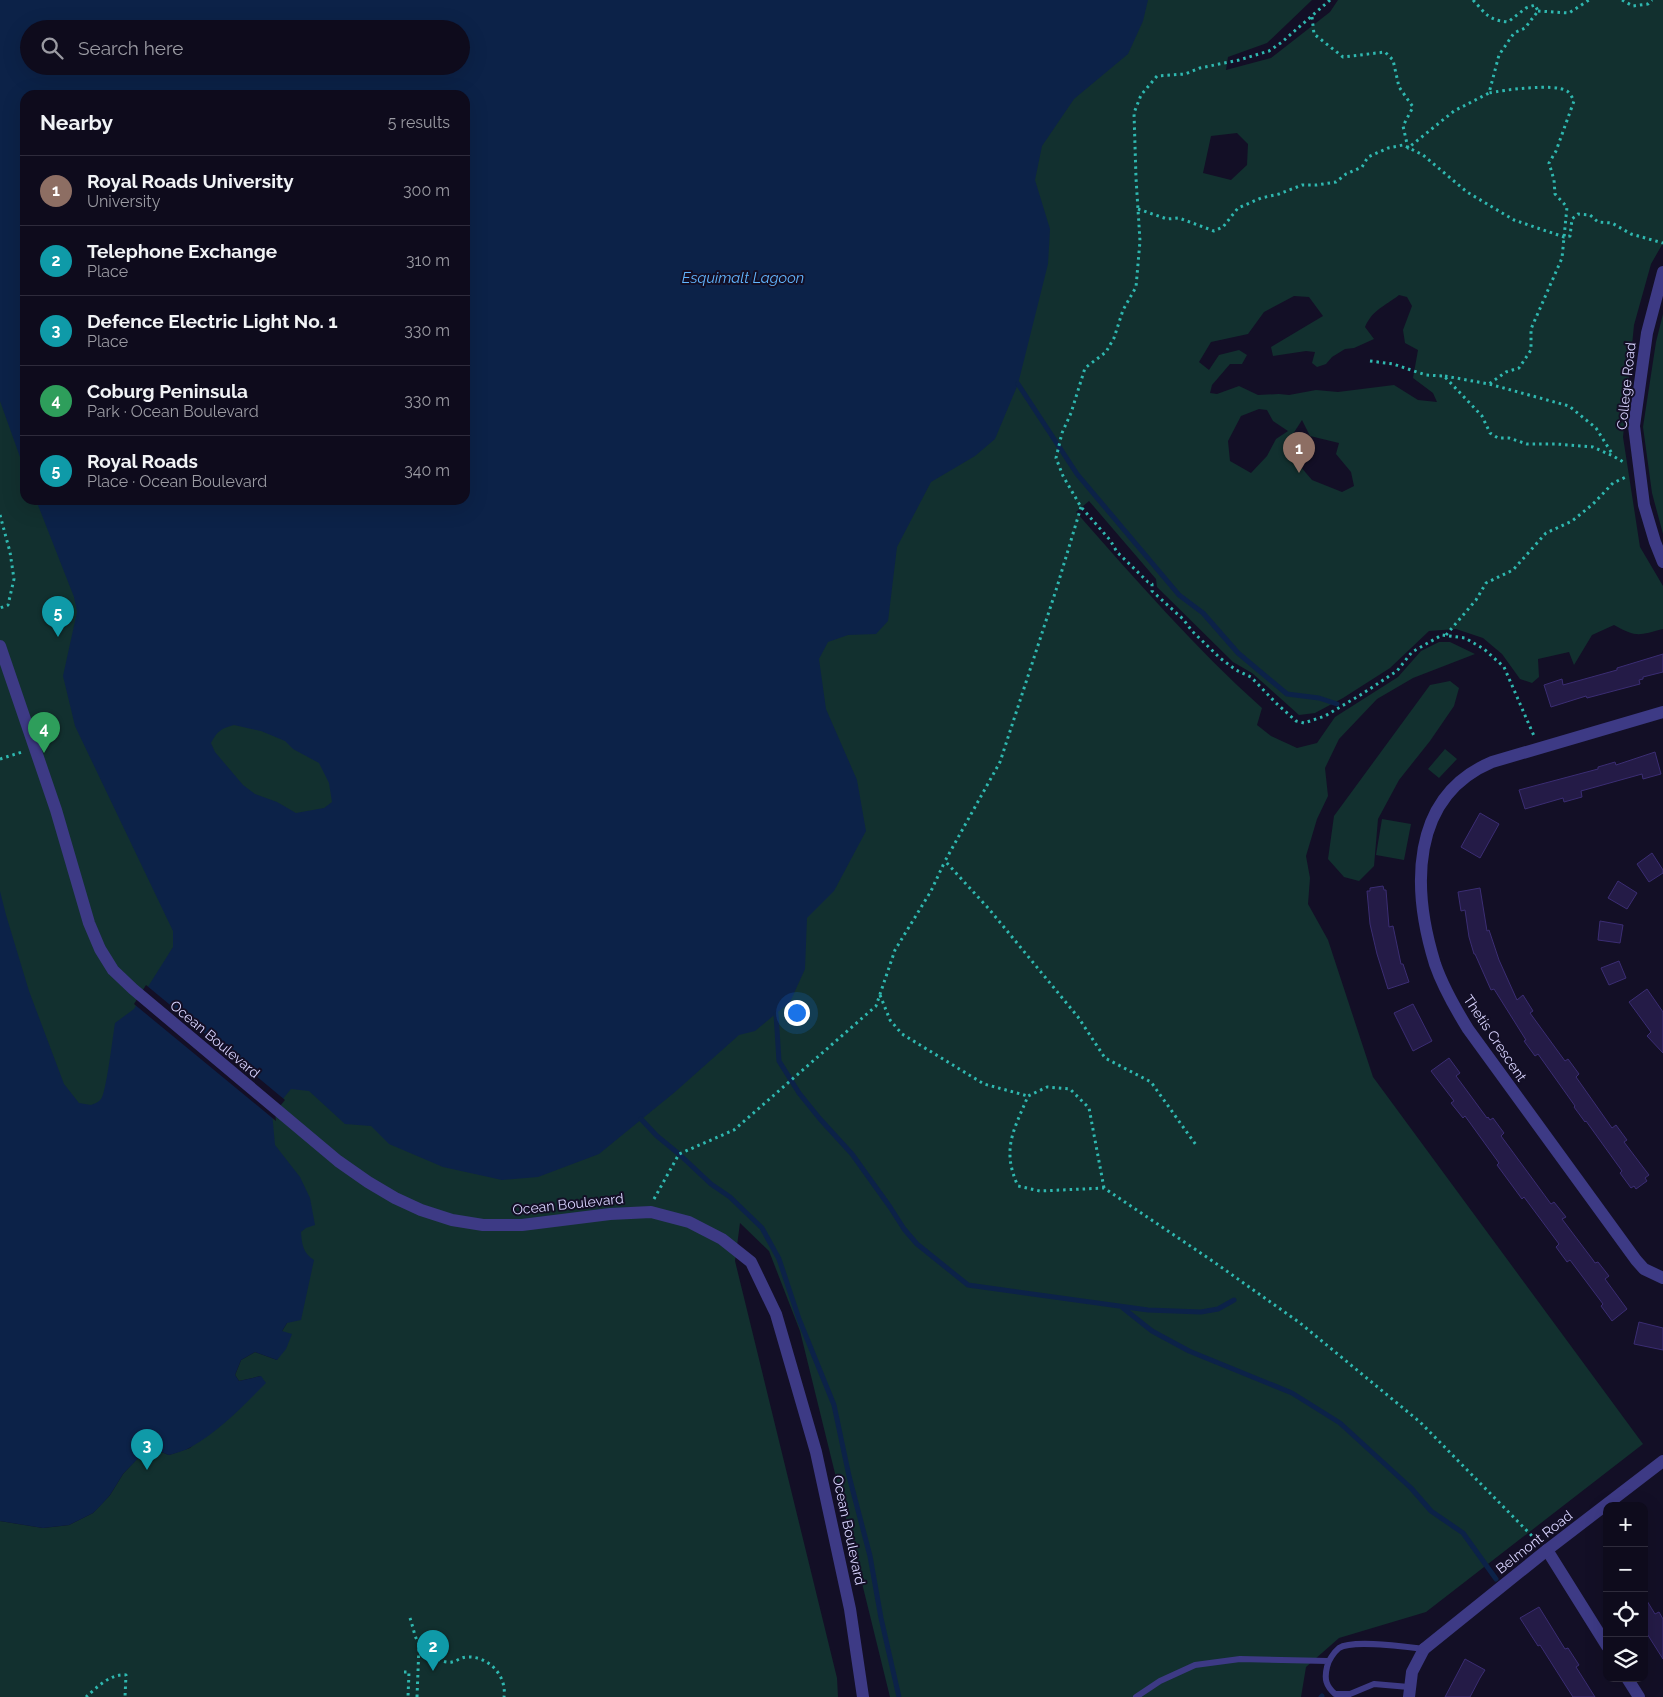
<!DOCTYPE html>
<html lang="en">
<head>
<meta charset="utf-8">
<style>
	body { margin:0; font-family:Raleway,sans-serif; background:#1c1929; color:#f1f3f6 }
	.controls { position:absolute; right:15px; bottom:15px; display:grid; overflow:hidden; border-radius:10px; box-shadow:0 5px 20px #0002 }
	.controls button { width:45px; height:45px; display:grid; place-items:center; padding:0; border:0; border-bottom:1px solid #2e2b3b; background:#0e0b1c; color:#f1f3f6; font:25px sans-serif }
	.you { position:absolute; left:796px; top:1012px; width:18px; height:18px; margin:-12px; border:4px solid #fff; border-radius:50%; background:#1a73e8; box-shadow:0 0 0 8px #1a73e833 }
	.badge { display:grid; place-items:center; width:32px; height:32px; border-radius:50%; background:#b45309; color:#fff; font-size:16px; font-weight:700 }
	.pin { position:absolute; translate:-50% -41px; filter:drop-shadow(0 1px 2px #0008) }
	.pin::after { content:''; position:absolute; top:26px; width:18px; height:15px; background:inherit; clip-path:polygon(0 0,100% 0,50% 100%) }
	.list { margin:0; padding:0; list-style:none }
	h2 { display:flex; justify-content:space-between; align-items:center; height:65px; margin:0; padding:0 20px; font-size:21px }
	h2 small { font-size:16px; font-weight:400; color:#9b9ba3 }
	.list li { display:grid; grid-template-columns:32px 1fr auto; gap:15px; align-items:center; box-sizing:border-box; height:70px; padding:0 20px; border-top:1px solid #2e2b3b }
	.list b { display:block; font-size:19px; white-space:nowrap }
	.list p { margin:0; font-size:16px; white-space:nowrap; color:#9b9ba3 }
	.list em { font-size:16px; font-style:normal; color:#9b9ba3 }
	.icon { flex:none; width:28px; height:28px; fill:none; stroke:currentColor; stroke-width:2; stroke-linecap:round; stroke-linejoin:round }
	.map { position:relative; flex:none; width:1663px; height:1697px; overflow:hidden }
	.search { position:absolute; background:#0e0b1c; box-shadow:0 5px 20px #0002; left:20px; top:20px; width:450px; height:55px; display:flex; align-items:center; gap:12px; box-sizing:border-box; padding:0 18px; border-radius:28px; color:#9b9ba3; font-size:19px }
	.panel { position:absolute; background:#0e0b1c; box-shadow:0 5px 20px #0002; left:20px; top:90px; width:450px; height:415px; border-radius:15px }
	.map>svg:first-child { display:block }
	.green { fill:#12302f; fill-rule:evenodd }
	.water { fill:#0c2248; fill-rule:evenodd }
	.pier { fill:#130f26 }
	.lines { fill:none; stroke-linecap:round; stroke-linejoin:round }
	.stream { stroke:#0c2248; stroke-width:5 }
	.building { fill:#241b47; stroke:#3b2d73 }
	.path { stroke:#2fb8b0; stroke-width:3; stroke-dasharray:2.5 4; stroke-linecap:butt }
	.service { stroke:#3d3a85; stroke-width:6 }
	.minor { stroke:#3d3a85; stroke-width:12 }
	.tertiary { stroke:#3d3a85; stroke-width:12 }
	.labels { text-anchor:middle; stroke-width:4; stroke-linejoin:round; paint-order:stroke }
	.street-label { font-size:14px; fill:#d9d4ff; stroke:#130f26 }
	.water-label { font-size:15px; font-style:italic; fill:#62b6ff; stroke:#130f26 }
</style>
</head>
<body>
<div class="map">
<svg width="1663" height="1697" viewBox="0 0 1663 1697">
	<rect width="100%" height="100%" fill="#130f26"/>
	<!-- green -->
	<path class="green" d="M0,0H1312L1267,43L1228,57L1226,70L1271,58L1330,12L1338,0H1663V243L1651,264L1634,325L1623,437L1640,547L1663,586V629C1639,635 1637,638 1614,625L1592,635L1574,665L1569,652L1538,659L1539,677L1532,683L1520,679L1502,654L1483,638L1456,629L1429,631L1390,668L1343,698L1315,713L1299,715L1252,673L1233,662L1157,587L1156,579L1089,501L1076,512C1136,580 1195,648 1262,708L1257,725L1271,736L1297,748L1317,743L1335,717L1398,677L1421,651L1439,642H1450L1475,654L1413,678L1377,699L1339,739L1325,768L1328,796L1317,819L1306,856L1310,878L1308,904L1328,940L1373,1077L1643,1444L1426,1612L1339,1638L1306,1667L1301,1697H890L800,1331L769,1251L740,1223L735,1261L837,1678L838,1697H0V1521L43,1528L69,1525L93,1513L110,1495L123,1474L146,1449H154L169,1455L190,1448L261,1376L239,1381L235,1375L241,1360L255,1352L277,1360L282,1331L287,1323L0,1128ZM29,29H461V66H29ZM25,95H465V500H25ZM1237,133L1248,144L1247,165L1231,180L1203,173L1211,136ZM1399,295L1407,297L1412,306L1403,330L1405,343L1418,350L1413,378L1433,393L1437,402L1418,400L1394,385L1338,392L1316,390L1289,395L1279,394L1258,395L1239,386L1217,394L1210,393L1212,385L1230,364H1242L1247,355L1239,350L1219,355L1209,370L1199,362L1211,342L1248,334L1264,312L1294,296L1309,297L1323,316L1271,347L1273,356L1306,351L1315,352L1312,363L1317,367L1326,364L1332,357L1345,349L1354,348L1374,339L1365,327C1373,309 1384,307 1399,295ZM1259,409L1267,410L1273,421L1288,431L1276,439L1267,456L1251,473L1230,461L1228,441L1241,416ZM1302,420L1310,436L1339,443L1336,454L1351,472L1354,486L1342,492L1312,480L1300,466L1299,438L1293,434Z
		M1663,314V534L1652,493L1643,427L1656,342Z
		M1450,681L1459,688L1454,706L1430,741L1399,780L1378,819L1374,866L1359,881L1344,877L1328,859L1334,816L1430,685Z
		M1445,749L1457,759L1439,778L1428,769Z
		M1382,819L1411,824L1404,860L1376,855Z"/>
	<!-- water -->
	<path class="water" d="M0,0H1148L1143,21L1128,54L1074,99L1042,146L1035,180L1050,229L1048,264L1018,384L995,439L975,456L931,482L897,547L888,621L876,634L848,635L828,642L819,659L826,709L857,780L866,831L834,891L807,918L805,969L790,1002L755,1031L739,1035L675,1092L599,1154L538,1177L502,1180L443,1167L389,1144L371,1126L345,1124L309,1091L291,1089L272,1112L275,1145L300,1177L310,1198L315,1225L306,1228L301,1232C302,1245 303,1253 314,1260L301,1320L287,1323L282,1331L292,1334L286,1349L277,1360L255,1352L241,1360L235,1375L239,1381L261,1376L266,1383C243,1406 220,1431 191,1447C184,1451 176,1453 169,1455L154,1449L146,1450L123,1474L110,1495L102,1504L93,1513L69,1525L43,1528L0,1521V891L6,915L29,991L64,1084L79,1103L91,1105C94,1104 99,1102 101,1099C106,1094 113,1035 115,1023L134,1009L156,974L173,947V931L75,726L63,676L77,612L74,597L36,500H465V95H25V471L0,401ZM29,29H461V66H29ZM234,725L261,731L285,741L293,749L319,763L329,783L332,802L324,808L296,813L277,802L255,794L243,785L215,752L211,743C217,731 222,728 234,725Z"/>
	<!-- pier -->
	<path class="pier" d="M146,985L285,1100L275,1112L276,1121L134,1004Z"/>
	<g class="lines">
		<!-- stream -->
		<path class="stream" d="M1018,384L1077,474L1179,595L1203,613L1238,653L1287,694L1319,698L1337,704
			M776,1014L779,1061L799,1093L820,1119L852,1154L890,1207L904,1229L917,1244L968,1285L1148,1310L1201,1312L1218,1309L1234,1300
			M641,1119L657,1136L679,1154L711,1184L730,1197L762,1228L779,1259L799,1319L834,1405L849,1476L870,1556L881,1618L899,1697
			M1123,1308L1152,1331L1189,1351L1292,1393L1340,1423L1411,1488L1431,1511L1463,1533L1496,1579
			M1321,1697L1322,1696"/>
	</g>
	<!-- building -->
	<path class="building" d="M1663,654V672L1643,677V679L1639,680L1640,684L1587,698L1586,696L1551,707L1544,685L1562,679L1563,685L1617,670V668Z
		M1655,752L1661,774L1643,779L1642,774L1581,791L1582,797L1564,802L1563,798L1525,809L1519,790L1598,769V767L1615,762L1616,765Z
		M1480,813L1499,824L1480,858L1461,847Z
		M1652,853L1663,870V873L1649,882L1637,864Z
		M1618,881L1637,893L1627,909L1608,898Z
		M1383,886L1384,890H1386L1389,927L1393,926L1401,964H1403L1409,982L1388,989L1377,954L1370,924L1367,891H1370V888Z
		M1480,888L1487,931L1489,930L1499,960L1517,1000L1523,995L1533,1011L1530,1013L1565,1061L1568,1059L1579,1074L1576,1077L1612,1128L1616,1125L1627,1140L1624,1142L1649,1175L1645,1178L1647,1181L1636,1189L1634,1186L1631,1188L1620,1173L1622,1171L1586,1121L1585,1122L1574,1107L1575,1106L1538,1054L1535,1056L1524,1041L1526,1040L1494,989L1491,990L1475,954H1474L1469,937L1465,910L1461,911L1458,892Z
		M1600,921L1623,925L1620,943L1598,940Z
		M1619,961L1626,978L1609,985L1601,968Z
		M1647,989L1663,1012V1053L1647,1036L1651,1032L1629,1002Z
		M1413,1004L1432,1041L1413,1051L1394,1013Z
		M1449,1058L1460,1073L1456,1076L1487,1118L1488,1117L1490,1120L1493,1118L1504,1133L1501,1136L1551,1204L1554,1202L1566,1217L1562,1219L1593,1260L1595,1263L1598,1262L1609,1276L1605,1279L1627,1309L1612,1321L1601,1306L1603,1304L1570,1260L1567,1262L1556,1247L1559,1244L1524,1197L1522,1199L1497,1165L1499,1163L1465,1116L1463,1118L1451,1103L1454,1101L1431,1071Z
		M1639,1322L1663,1328V1350L1634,1344Z
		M1644,1596L1655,1614L1659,1612L1663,1619V1659L1644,1629Z
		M1539,1607L1565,1649L1568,1648L1579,1665L1576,1667L1595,1697H1573L1540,1645L1538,1646L1520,1618Z
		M1465,1659L1485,1670L1480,1678L1470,1697H1445Z"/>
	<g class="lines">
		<!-- path -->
		<path class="path" d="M1330,0L1282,42L1269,51L1239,60L1200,68L1185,74L1157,76L1141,95L1134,113L1136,178L1140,241L1136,287L1123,310L1114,338L1106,352L1085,368L1071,413L1062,433L1056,458L1063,476L1081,507L1110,540L1117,552L1148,582L1152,584V591L1183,619L1192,631L1220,658L1236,670L1251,677L1276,703L1296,721L1304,723L1325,716L1362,694L1397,671L1412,652L1442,635L1465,638L1484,649L1504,667L1534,736
			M1473,0C1486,14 1488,20 1508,22L1526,8L1535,5L1538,11L1525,28L1514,33L1499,55L1489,93C1504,90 1554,83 1567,91C1570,93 1572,97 1574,101L1556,151L1549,163L1554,180L1555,194L1567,207L1562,258L1531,329V350L1519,368L1506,372L1489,384
			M1622,0L1633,6L1648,4L1652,0
			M1538,11L1569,13L1589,0
			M1312,17L1314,34L1343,57L1385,52L1393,60L1399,87L1413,107L1403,126L1408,148L1454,111L1489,93
			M1138,209L1167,219L1179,218L1214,231L1223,227L1238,208L1261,198L1279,194L1302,185H1317L1336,182L1346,174L1362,167L1368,157L1388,148L1403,145L1423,155L1467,192L1514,220L1564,237L1570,236L1572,219L1578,214L1590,215L1598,222L1612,223L1631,234L1663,243
			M1370,361L1393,364L1426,375L1444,376L1482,416L1490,433L1498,438H1509L1527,444H1557L1593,447L1613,456L1625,463
			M1445,376L1489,384L1569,406L1596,428L1613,455
			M1081,507L1057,587L1000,762L945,861L989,909L1078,1017L1105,1058L1151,1082L1196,1145
			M0,515L10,552L14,579L8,605L0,608
			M1446,635L1476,600L1486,583L1513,570L1546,533L1572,521L1593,504L1613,483L1628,476
			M0,759L22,752
			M880,995L890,1020L902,1034L984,1084L1028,1096
			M1104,1188L1089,1108L1070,1089L1047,1087L1028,1096C1014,1130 1001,1149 1018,1186L1040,1191L1104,1188L1214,1262L1300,1323L1420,1422L1537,1541
			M654,1199L679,1154L734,1130L876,1006L895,950L931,891L945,861
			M410,1618C413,1626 414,1636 419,1644C424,1652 441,1664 452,1662C457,1661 461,1657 467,1657C489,1656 507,1676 504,1697
			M404,1672H409L408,1697
			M86,1697C96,1688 111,1673 126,1675L125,1697
			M417,1697L419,1646"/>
		<!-- service -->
		<path class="service" d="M1409,1687L1374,1684L1350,1694H1335C1326,1686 1324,1679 1327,1667C1328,1661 1334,1652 1339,1648C1353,1639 1406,1647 1424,1649
			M1136,1697L1160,1681L1195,1665L1240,1659L1328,1661"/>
		<!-- minor -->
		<path class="minor" d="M1663,272L1647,333L1634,426L1644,505L1655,542L1663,562
			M1663,712L1492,762C1409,797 1412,890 1435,964C1443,987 1455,1008 1468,1029L1636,1260L1644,1269L1663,1278
			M1547,1550L1607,1646
			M1627,1678L1639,1697
			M1409,1697L1412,1672L1424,1649"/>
		<!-- tertiary -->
		<path class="tertiary" d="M0,646L56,810L89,923L100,949L113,970L133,989L338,1161L368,1182L395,1198L421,1210L452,1220L483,1225H522L610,1214L651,1212L689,1222L722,1239L751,1262L776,1314L816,1452L850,1609L863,1697
			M1424,1649L1547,1550L1663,1461"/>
	</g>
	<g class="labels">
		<!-- street labels -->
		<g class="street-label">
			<text transform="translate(1626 386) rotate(-84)" y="5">College Road</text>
			<text transform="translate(1495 1038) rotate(56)" y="5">Thetis Crescent</text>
			<text transform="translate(215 1039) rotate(40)" y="5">Ocean Boulevard</text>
			<text transform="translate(568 1204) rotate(-6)" y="5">Ocean Boulevard</text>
			<text transform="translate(849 1530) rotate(78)" y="5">Ocean Boulevard</text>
			<text transform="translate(1534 1542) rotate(-38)" y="5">Belmont Road</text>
		</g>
		<!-- water labels -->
		<g class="water-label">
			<text x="743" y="283">Esquimalt Lagoon</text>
		</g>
	</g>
</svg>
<div class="controls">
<button>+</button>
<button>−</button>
<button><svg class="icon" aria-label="locate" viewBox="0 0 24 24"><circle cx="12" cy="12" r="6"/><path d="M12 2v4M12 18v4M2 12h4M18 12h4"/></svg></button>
<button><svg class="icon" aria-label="layers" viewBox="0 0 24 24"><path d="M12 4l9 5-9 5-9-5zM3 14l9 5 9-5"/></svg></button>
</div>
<div class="you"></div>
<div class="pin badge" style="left:1299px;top:473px;background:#8d6e63">1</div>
<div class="pin badge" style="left:433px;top:1671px;background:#0f9aa8">2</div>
<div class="pin badge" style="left:147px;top:1470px;background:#0f9aa8">3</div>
<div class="pin badge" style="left:44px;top:753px;background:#2e9e5b">4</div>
<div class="pin badge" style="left:58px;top:637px;background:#0f9aa8">5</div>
<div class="search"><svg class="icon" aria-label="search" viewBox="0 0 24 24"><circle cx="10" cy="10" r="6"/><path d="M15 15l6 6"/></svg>Search here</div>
<section class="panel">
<h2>Nearby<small>5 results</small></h2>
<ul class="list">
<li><span class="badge" style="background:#8d6e63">1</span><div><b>Royal Roads University</b><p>University</p></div><em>300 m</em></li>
<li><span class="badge" style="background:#0f9aa8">2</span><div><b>Telephone Exchange</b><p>Place</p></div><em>310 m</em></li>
<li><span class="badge" style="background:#0f9aa8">3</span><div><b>Defence Electric Light No. 1</b><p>Place</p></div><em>330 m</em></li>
<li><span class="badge" style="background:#2e9e5b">4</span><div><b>Coburg Peninsula</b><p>Park · Ocean Boulevard</p></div><em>330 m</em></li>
<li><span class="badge" style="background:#0f9aa8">5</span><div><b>Royal Roads</b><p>Place · Ocean Boulevard</p></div><em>340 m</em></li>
</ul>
</section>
</div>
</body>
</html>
